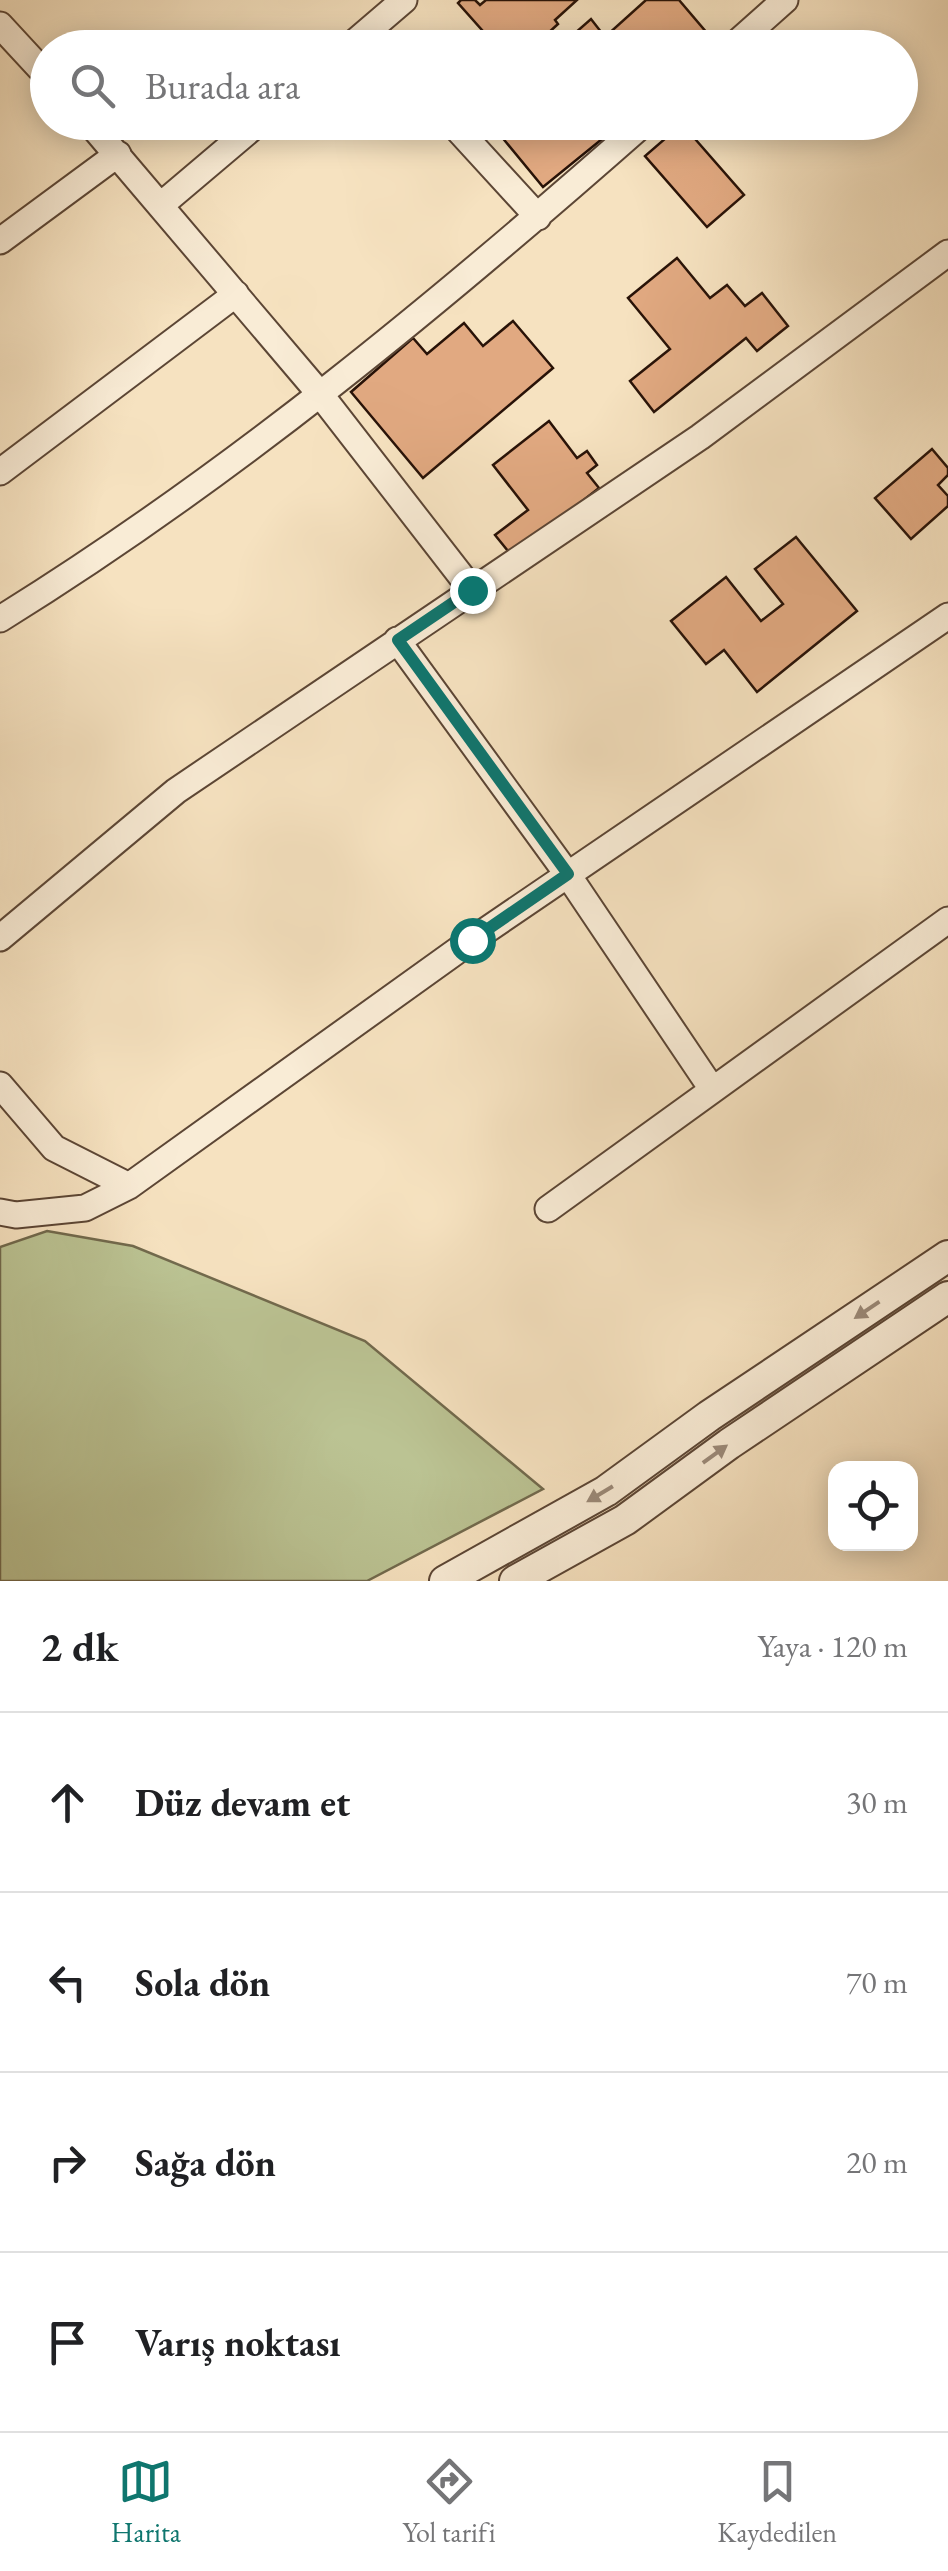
<!DOCTYPE html>
<html lang="tr">
<head>
<meta charset="utf-8">
<style>
	body { margin:0; font-family:"EB Garamond",serif; background:#f2f2f2; color:#202124 }
	.controls { position:absolute; right:30px; bottom:30px; display:grid; overflow:hidden; border-radius:20px; box-shadow:0 5px 25px #0003 }
	.controls button { width:90px; height:90px; display:grid; place-items:center; padding:0; border:0; border-bottom:2px solid #e0e0e0; background:#fff; color:#202124; font:50px sans-serif }
	.stop { position:absolute; width:30px; height:30px; margin:-22px; border:8px solid #0f766e; border-radius:50%; background:#fff }
	.stop.end { background:#0f766e; border-color:#fff; box-shadow:0 2px 10px #0008 }
	.list { margin:0; padding:0; list-style:none }
	h2 { display:flex; justify-content:space-between; align-items:center; height:130px; margin:0; padding:0 40px; font-size:42px }
	h2 small { font-size:32px; font-weight:400; color:#757577 }
	.list li { display:grid; grid-template-columns:65px 1fr auto; gap:30px; align-items:center; box-sizing:border-box; height:180px; padding:0 40px; border-top:2px solid #e0e0e0 }
	.list b { display:block; font-size:38px; white-space:nowrap }
	.list em { font-size:32px; font-style:normal; color:#757577 }
	.icon { flex:none; width:55px; height:55px; fill:none; stroke:currentColor; stroke-width:2; stroke-linecap:round; stroke-linejoin:round }
	.map { position:relative; flex:none; width:948px; height:1581px; overflow:hidden }
	.search { position:absolute; background:#fff; box-shadow:0 5px 25px #0003; left:30px; right:30px; top:30px; height:110px; display:flex; align-items:center; gap:25px; box-sizing:border-box; padding:0 35px; border-radius:55px; color:#757577; font-size:38px }
	.sheet { height:850px; background:#fff }
	nav { display:flex; justify-content:space-around; align-items:center; box-sizing:border-box; height:140px; border-top:2px solid #e0e0e0; background:#fff; font-size:28px; color:#757577 }
	nav a { display:grid; justify-items:center; gap:5px }
	nav .on { color:#0f766e }
	.map>svg:first-child { display:block }
	.green { fill:#bbc393; stroke:#726a4d; stroke-width:2.5 }
	.building { fill:#e1a981; stroke:#281207; stroke-width:2.5 }
	.lines { fill:none; stroke-linecap:round; stroke-linejoin:round }
	.minor-casing { stroke:#5c4635; stroke-width:29 }
	.tertiary-casing { stroke:#5c4635; stroke-width:34 }
	.minor { stroke:#f9ecd6; stroke-width:25 }
	.tertiary { stroke:#f9ecd6; stroke-width:30 }
	.oneway { fill:#9b8a79 }
	.route { stroke:#0f766e; stroke-width:12 }
</style>
</head>
<body>
<div class="map">
<svg width="948" height="1581" viewBox="0 0 948 1581">
	<rect width="100%" height="100%" fill="#f6e2c0"/>
	<filter id="stains"><feTurbulence type="fractalNoise" baseFrequency=".002" numOctaves="4"/><feColorMatrix values="0 0 0 0 .2 0 0 0 0 .09 0 0 0 0 .02 0 0 0 .5 -.17"/></filter>
	<radialGradient id="worn" r=".72"><stop offset=".6" stop-color="#630" stop-opacity="0"/><stop offset="1" stop-color="#630" stop-opacity=".3"/></radialGradient>
	<!-- green -->
	<path class="green" d="M47,1231L133,1246L365,1341L543,1489L367,1581H0V1247Z"/>
	<!-- building -->
	<path class="building" d="M461,0H475L480,5L486,0H577L555,20L558,24L534,46L536,48H498L458,3Z
		M646,0H679L707,33L691,48H558L591,19L605,37Z
		M518,122H623L543,187L501,136Z
		M682,124L744,195L707,227L645,156Z
		M677,258L710,298L727,285L745,306L762,293L788,326L757,351L746,338L654,412L630,381L670,349L628,298Z
		M513,321L553,368L423,478L351,392L413,338L427,354L464,323L483,346Z
		M549,421L577,458L587,451L597,465L587,473L599,488L512,556L495,535L528,510L493,465Z
		M932,449L948,468V475L938,485L948,496V506L911,539L875,498Z
		M796,537L857,611L757,692L724,650L706,664L671,621L726,577L761,621L783,604L755,569Z"/>
	<g class="lines">
		<!-- minor casing -->
		<g class="minor-casing">
			<path id="minor" d="M0,25L48,77
				M348,48L404,0
				M731,48L785,0
				M89,122L320,394L472,590
				M451,122L538,217
				M161,205L259,122
				M0,241L118,154
				M0,472L236,294
				M0,619C231,476 442,301 645,122
				M397,640L568,875L712,1089
				M0,938L176,791L700,437L948,253
				M0,1085L54,1148L129,1186
				M548,1209L948,920
				M0,1212L16,1215L85,1208L129,1186L472,940L948,616"/>
		</g>
		<!-- tertiary casing -->
		<g class="tertiary-casing">
			<path id="tertiary" d="M445,1581L606,1491L709,1416L948,1256
				M515,1581L625,1520L729,1444L948,1297"/>
		</g>
		<!-- minor -->
		<use href="#minor" class="minor"/>
		<!-- tertiary -->
		<use href="#tertiary" class="tertiary"/>
	</g>
	<!-- one-way arrows -->
	<defs><path id="oneway-solid" d="M-6-.8H1V-3.2L6.5 0L1 3.2V.8H-6Z" transform="scale(2.5)"/></defs>
	<g class="oneway">
		<use href="#oneway-solid" transform="translate(867 1310) rotate(146)"/>
		<use href="#oneway-solid" transform="translate(715 1454) rotate(-36)"/>
		<use href="#oneway-solid" transform="translate(600 1494) rotate(149)"/>
	</g>
	<g class="lines">
		<!-- route -->
		<path class="route" d="M472,590L398,640L568,874L472,940"/>
	</g>
	<rect width="100%" height="100%" filter="url(#stains)"/>
	<rect width="100%" height="100%" fill="url(#worn)"/>
</svg>
<div class="controls">
<button><svg class="icon" aria-label="locate" viewBox="0 0 24 24"><circle cx="12" cy="12" r="6"/><path d="M12 2v4M12 18v4M2 12h4M18 12h4"/></svg></button>
</div>
<div class="stop" style="left:472px;top:940px"></div>
<div class="stop end" style="left:472px;top:590px"></div>
<div class="search"><svg class="icon" aria-label="search" viewBox="0 0 24 24"><circle cx="10" cy="10" r="6"/><path d="M15 15l6 6"/></svg>Burada ara</div>
</div>
<section class="sheet">
<h2>2 dk<small>Yaya · 120 m</small></h2>
<ul class="list">
<li><svg class="icon" aria-label="ahead" viewBox="0 0 24 24"><path d="M12 20V5M6 11l6-6 6 6"/></svg><div><b>Düz devam et</b></div><em>30 m</em></li>
<li><svg class="icon" aria-label="left" viewBox="0 0 24 24"><path d="M17 20v-9H6M10 6l-5 5 5 5"/></svg><div><b>Sola dön</b></div><em>70 m</em></li>
<li><svg class="icon" aria-label="right" viewBox="0 0 24 24"><path d="M7 20v-9h11M14 6l5 5-5 5"/></svg><div><b>Sağa dön</b></div><em>20 m</em></li>
<li><svg class="icon" aria-label="arrive" viewBox="0 0 24 24"><path d="M6 21V4h12l-3 4 3 4H6"/></svg><div><b>Varış noktası</b></div></li>
</ul>
</section>
<nav>
<a class="on"><svg class="icon" aria-label="map" viewBox="0 0 24 24"><path d="M3 6l6-2 6 2 6-2v14l-6 2-6-2-6 2zM9 4v14M15 6v14"/></svg>Harita</a>
<a><svg class="icon" aria-label="directions" viewBox="0 0 24 24"><path d="M12 3l9 9-9 9-9-9zM9 14v-3h6M13 9l2 2-2 2"/></svg>Yol tarifi</a>
<a><svg class="icon" aria-label="saved" viewBox="0 0 24 24"><path d="M7 4h10v16l-5-4-5 4z"/></svg>Kaydedilen</a>
</nav>
</body>
</html>
